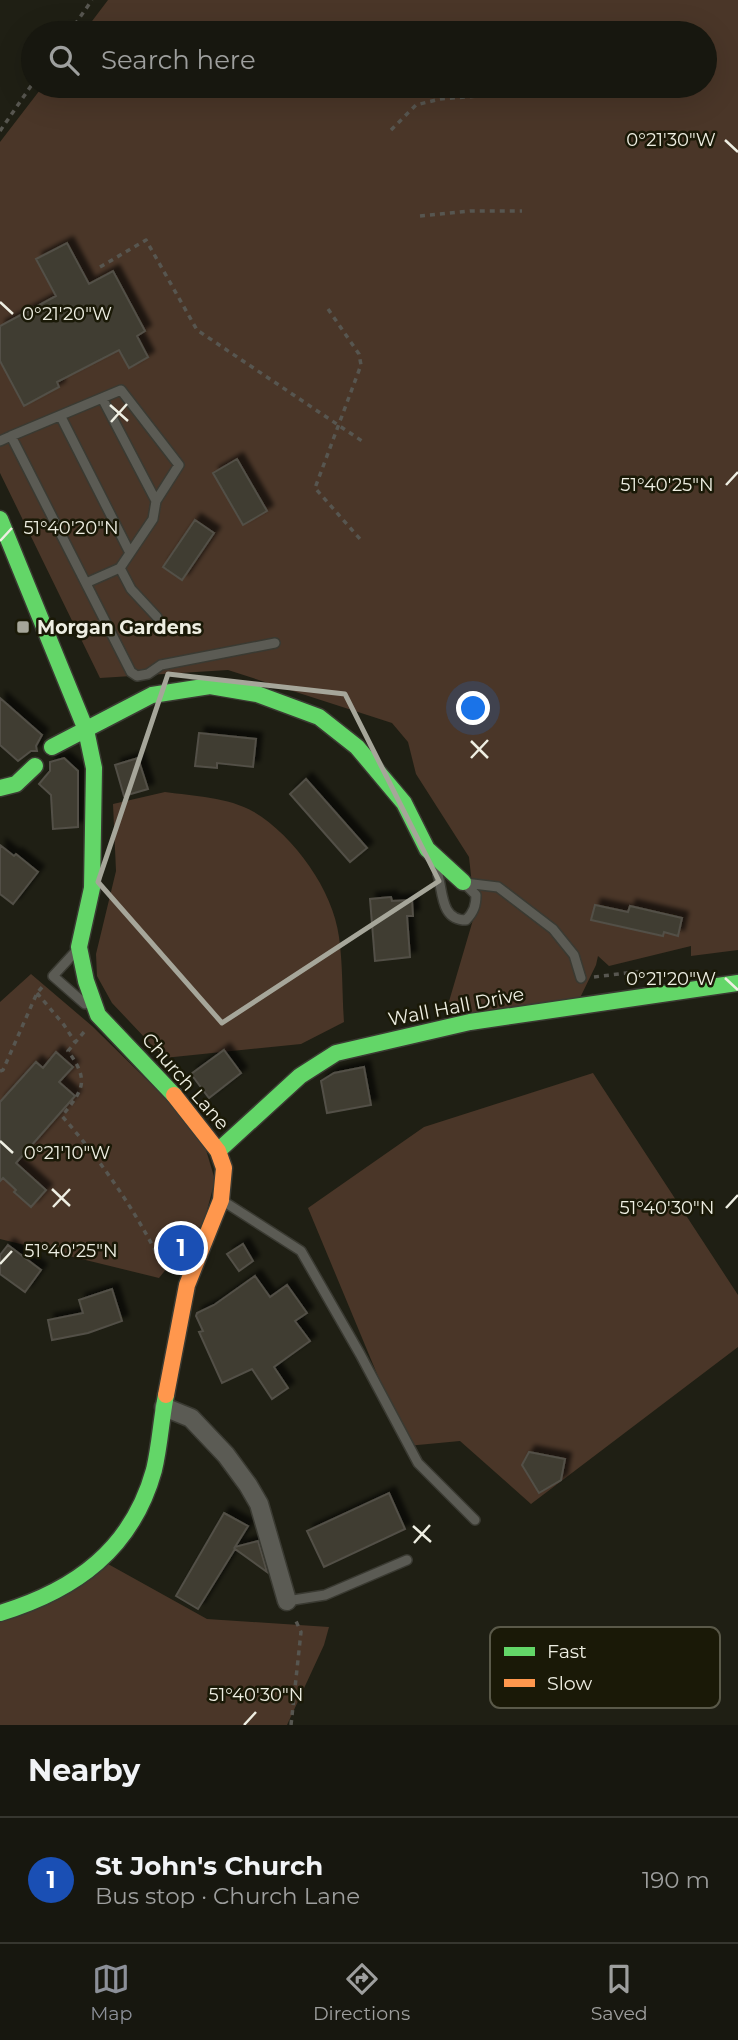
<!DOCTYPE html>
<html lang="en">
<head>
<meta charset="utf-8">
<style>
	body { margin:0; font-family:Montserrat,sans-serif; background:#24241d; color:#f1f3f6 }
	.you { position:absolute; left:474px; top:709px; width:24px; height:24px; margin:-18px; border:5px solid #fff; border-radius:50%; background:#1a73e8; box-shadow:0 0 0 10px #1a73e833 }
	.badge { display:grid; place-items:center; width:46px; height:46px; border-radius:50%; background:#8c9099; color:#fff; font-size:23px; font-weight:700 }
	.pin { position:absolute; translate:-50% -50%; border:4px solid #fff; box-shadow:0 2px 7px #0006 }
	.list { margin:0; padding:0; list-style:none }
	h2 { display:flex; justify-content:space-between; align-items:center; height:91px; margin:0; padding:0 28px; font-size:30px }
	h2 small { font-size:23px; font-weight:400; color:#9e9f9e }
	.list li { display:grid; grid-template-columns:46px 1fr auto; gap:21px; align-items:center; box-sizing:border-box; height:126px; padding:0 28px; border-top:2px solid #36362f }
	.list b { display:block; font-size:26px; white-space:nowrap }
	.list p { margin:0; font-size:23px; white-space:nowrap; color:#9e9f9e }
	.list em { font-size:23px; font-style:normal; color:#9e9f9e }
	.icon { flex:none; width:38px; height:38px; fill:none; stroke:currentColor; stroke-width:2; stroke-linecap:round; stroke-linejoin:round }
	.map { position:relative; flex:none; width:738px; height:1725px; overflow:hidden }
	.search { position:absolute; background:#17170f; box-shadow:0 7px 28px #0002; left:21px; right:21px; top:21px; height:77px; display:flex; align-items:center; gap:18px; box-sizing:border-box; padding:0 24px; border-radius:38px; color:#9e9f9e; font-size:26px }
	.sheet { height:217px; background:#17170f }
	nav { display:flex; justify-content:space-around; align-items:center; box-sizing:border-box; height:98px; border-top:2px solid #36362f; background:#17170f; font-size:19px; color:#9e9f9e }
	nav a { display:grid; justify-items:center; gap:4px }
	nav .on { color:#8c9099 }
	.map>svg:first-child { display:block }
	.green { fill:#4a3628 }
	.building { fill:#403d31; stroke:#525047; stroke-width:2; filter:url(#shadow) }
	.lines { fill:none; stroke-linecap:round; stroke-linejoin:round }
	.lane-casing { stroke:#3a3a32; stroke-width:12 }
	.street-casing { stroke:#3a3a32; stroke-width:21 }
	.fast-casing { stroke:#3a3a32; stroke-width:19 }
	.slow-casing { stroke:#3a3a32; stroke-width:19 }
	.path { stroke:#575650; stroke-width:3.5; stroke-dasharray:5 5; stroke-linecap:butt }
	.lane { stroke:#5b5b54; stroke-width:9 }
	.street { stroke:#5b5b54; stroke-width:18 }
	.fast { stroke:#63d668; stroke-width:16 }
	.slow { stroke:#ff974d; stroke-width:16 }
	.marked { fill:none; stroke:#a6a69a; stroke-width:5; stroke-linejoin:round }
	.ticks { fill:none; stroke:#eeeee2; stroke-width:2.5 }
	.poi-dot { fill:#a6a69a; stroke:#1a1907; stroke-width:2.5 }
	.labels { text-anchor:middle; stroke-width:5; stroke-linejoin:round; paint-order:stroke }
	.poi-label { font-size:19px; font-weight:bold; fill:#eeeee2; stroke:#1a1907; text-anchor:start }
	.street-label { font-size:19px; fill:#eeeee2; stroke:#1a1907 }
	.key { fill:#1a1907; stroke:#5a5949; stroke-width:2 }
	.key-label { font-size:19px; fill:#eeeee2 }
	.ticks-label { font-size:18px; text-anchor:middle; fill:#eeeee2; stroke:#1a1907; stroke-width:5; stroke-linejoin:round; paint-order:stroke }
</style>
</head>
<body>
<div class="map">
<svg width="738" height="1725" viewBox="0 0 738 1725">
	<defs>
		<filter id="shadow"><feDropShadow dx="6" dy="-6" stdDeviation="2" flood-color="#0009"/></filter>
	</defs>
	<rect width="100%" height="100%" fill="#1f1f14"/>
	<!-- green -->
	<path class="green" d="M108,0H738V950L691,956V946L609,966L598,956L596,965L578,1002L445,1015L475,913L469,857L416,774L408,742L392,723L228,670L100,678L0,473V142L43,86H705V33H83Z
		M165,792C194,796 228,797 254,812C294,836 333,890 339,937C343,965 342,994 344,1022L301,1044L164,1058L112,1003L97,976L96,954L116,871L113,804Z
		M31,974L92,1026L201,1133L215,1180L204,1222L159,1278L0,1239V1002Z
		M593,1073L738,1295V1347L531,1504L460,1441L407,1446L308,1208L424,1127Z
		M108,1564L207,1619L329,1627L324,1645L287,1725H0V1622Z"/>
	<!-- building -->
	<path class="building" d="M67,243L89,284L113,271L145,331L137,336L148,357L129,368L119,350L57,382L59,387L24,406L0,361V326L56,296L36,259Z
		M237,459L267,511L243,525L213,473Z
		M195,520L214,533L182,580L163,567Z
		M0,698L42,735L36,746L37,751H31L18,761L0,745Z
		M199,733L256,739L253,767L217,763V768L195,766Z
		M64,758L78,771V827L53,829L51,795L39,784L50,771V762Z
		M138,758L148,789L124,796L115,765Z
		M306,779L367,848L350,862L290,794Z
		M0,845L14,856L16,854L38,872L13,904L0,894Z
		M391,897L392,901L412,900L413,916H407L410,957L375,961L370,899Z
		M595,905L628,912L630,906L682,918L678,936L664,932L663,936L591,920Z
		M224,1050L241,1073L209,1098L191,1074Z
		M56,1052L73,1067L59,1082L75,1096L16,1163L46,1190L31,1207L14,1192L16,1190L3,1178L0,1181V1102L36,1062L43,1068Z
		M364,1067L371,1105L327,1113L321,1081L334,1073Z
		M243,1244L253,1261L239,1271L227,1254Z
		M8,1245L41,1270L25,1292L0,1274V1255Z
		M255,1276L270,1297L287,1285L307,1313L295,1321L310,1341L274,1367L288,1388L272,1399L252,1369L222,1383L199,1332L203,1331L196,1316L197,1313L214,1305Z
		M112,1289L122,1321L88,1333L52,1340L48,1320L83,1313L79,1300Z
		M529,1452L565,1459L561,1480L539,1493L522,1465Z
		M389,1493L405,1529L324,1567L307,1531Z
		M224,1513L248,1526L235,1547L258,1541L267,1572L235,1549L198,1609L176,1596Z"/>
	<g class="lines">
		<!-- lane casing -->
		<g class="lane-casing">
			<path id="lane" d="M102,398L156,501L153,519L120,568
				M61,417L130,553
				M11,436L121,390L179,465L156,501
				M0,441L11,436L131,672L137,676L148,674L161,665L275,643
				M86,583L120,568L131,589L157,617
				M440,869L438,875C443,893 441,920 466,920C474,912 476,905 476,895L465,884
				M465,883L498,887L553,929L574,955L581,978
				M76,951L53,976L85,1004
				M223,1201L301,1251L360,1354L418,1463L475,1520
				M287,1601L325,1595L407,1560"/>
		</g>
		<!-- street casing -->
		<g class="street-casing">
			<path id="street" d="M164,1407L191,1418L226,1455L248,1485L259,1504L287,1601"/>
		</g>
		<!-- fast casing -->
		<g class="fast-casing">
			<path id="fast" d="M0,519L86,730L94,768L92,888L79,947L86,981L98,1015L174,1095
				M52,747L152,695L210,686L257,694L319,717L357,747L404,803L427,849L463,882
				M0,788L16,784L35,766
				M218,1151L300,1076L336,1053L470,1022L738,983
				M0,1613C76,1590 132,1549 154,1470C160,1445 161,1420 166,1395"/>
		</g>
		<!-- slow casing -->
		<g class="slow-casing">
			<path id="slow" d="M166,1395L187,1285L221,1200L224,1168L218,1151L174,1095"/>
		</g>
		<!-- path -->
		<path class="path" d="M69,33L92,0
			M391,130L416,105L440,99L505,94L581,96
			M0,131L33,83
			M420,216L470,211H522
			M100,267L146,240L197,330L365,443
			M328,309L359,354L361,365L315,488L360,539
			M594,977L642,971
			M37,993L64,1025L75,1042
			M84,1032L68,1051C90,1081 83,1090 62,1116C102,1162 136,1211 163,1266L169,1271
			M0,1071L3,1070L37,993L44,985
			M291,1725L301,1632L295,1619"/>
		<!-- lane -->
		<use href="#lane" class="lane"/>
		<!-- street -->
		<use href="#street" class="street"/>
		<!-- fast -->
		<use href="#fast" class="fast"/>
		<!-- slow -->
		<use href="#slow" class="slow"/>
	</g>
	<!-- marked area -->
	<path class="marked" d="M168,674L345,694L439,881L222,1023L98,882Z"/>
	<!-- ticks -->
	<path class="ticks" d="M725,140L738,152M0,302L13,314M110,405L128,421M111,422L127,404M726,485L738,472M0,541L12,528M471,741L488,758M471,758L488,740M725,978L738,990M0,1141L13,1153M52,1189L70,1206M53,1207L70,1189M726,1208L738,1195M0,1264L12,1251M413,1526L431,1542M414,1543L430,1525M244,1725L256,1712"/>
	<!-- markers -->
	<rect class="poi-dot" x="16" y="620" width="14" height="14" rx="3.5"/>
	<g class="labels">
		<!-- poi labels -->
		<g class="poi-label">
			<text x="37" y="634">Morgan Gardens</text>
		</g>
		<!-- street labels -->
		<g class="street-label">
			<text transform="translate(456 1006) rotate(-11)" y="7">Wall Hall Drive</text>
			<text transform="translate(186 1081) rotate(49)" y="7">Church Lane</text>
		</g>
	</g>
	<!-- legend -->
	<rect x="490" y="1627" width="230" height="81" rx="10" class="key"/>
	<rect x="504" y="1647" width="31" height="9" fill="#63d668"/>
	<rect x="504" y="1679" width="31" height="8" fill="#ff974d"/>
	<g class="key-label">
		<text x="547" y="1658">Fast</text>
		<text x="547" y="1690">Slow</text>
	</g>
	<g class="ticks-label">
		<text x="671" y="146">0°21'30"W</text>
		<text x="67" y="320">0°21'20"W</text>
		<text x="667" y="491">51°40'25"N</text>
		<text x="71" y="534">51°40'20"N</text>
		<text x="671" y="985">0°21'20"W</text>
		<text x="67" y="1159">0°21'10"W</text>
		<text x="667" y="1214">51°40'30"N</text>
		<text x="71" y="1257">51°40'25"N</text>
		<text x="256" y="1701">51°40'30"N</text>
	</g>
</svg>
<div class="you"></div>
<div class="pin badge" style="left:181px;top:1248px;background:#1a4fb4">1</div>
<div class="search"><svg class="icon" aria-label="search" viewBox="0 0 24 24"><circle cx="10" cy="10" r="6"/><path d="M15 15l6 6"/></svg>Search here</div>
</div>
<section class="sheet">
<h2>Nearby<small></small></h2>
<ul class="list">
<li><span class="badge" style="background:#1a4fb4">1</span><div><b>St John's Church</b><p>Bus stop · Church Lane</p></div><em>190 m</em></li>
</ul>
</section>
<nav>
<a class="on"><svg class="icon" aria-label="map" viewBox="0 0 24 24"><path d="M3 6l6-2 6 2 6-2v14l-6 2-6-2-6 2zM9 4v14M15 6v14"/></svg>Map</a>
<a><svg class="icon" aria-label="directions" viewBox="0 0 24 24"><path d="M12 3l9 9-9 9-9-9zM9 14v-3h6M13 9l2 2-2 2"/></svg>Directions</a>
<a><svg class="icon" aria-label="saved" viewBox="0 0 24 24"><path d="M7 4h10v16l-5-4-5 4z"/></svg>Saved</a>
</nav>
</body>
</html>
